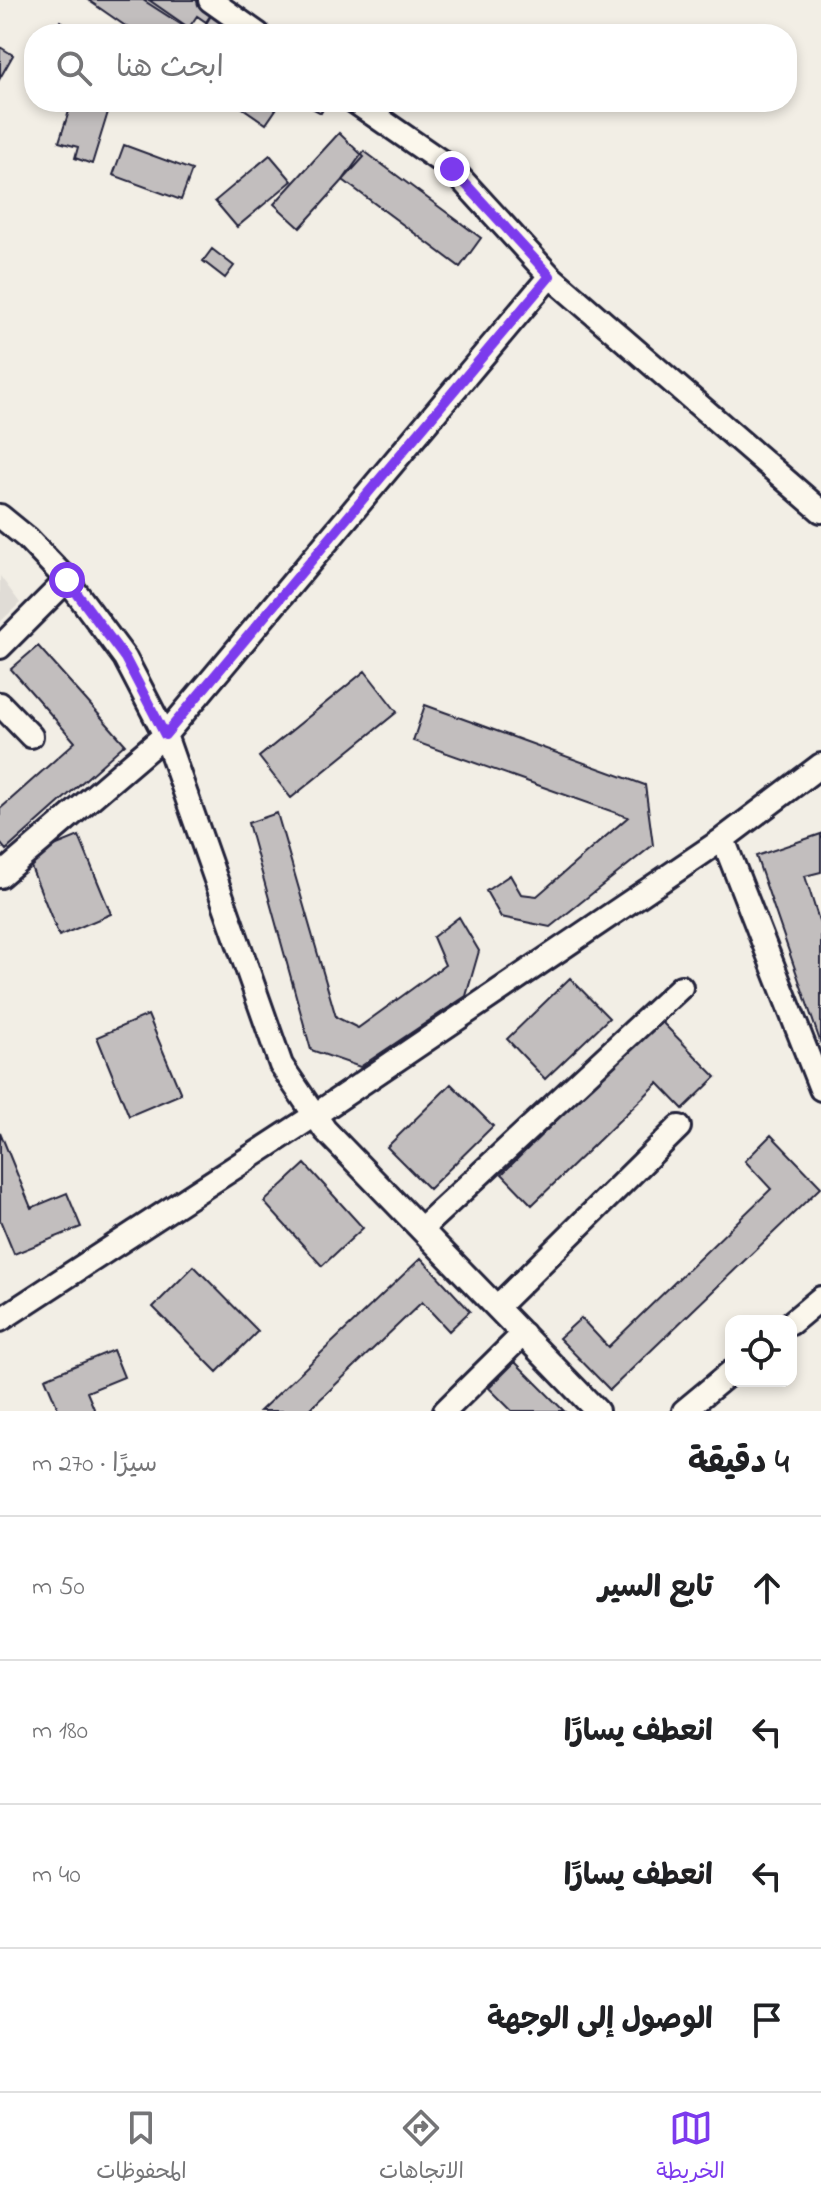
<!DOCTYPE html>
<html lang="ar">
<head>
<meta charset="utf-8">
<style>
	body { margin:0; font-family:"Indie Flower","Playpen Sans Arabic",sans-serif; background:#f6f6f6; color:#202124; direction:rtl }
	.controls { position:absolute; right:24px; bottom:24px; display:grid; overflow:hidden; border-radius:16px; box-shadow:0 4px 12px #0003 }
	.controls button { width:72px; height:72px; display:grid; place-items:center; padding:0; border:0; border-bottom:2px solid #e0e0e0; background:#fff; color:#202124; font:40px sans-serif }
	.stop { position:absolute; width:24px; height:24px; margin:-18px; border:6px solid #7c3aed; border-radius:50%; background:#fff }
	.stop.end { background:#7c3aed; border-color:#fff; box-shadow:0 2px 8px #0008 }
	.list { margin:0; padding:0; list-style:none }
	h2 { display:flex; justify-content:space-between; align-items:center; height:104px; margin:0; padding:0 32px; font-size:34px }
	h2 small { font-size:26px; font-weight:400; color:#757577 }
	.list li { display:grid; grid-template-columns:52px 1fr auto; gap:24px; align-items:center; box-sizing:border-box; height:144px; padding:0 32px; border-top:2px solid #e0e0e0 }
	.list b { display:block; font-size:30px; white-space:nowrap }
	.list em { font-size:26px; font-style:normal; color:#757577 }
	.icon { flex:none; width:44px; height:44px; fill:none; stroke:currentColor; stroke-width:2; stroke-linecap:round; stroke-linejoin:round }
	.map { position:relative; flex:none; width:821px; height:1411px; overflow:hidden; direction:ltr }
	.search { position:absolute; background:#fff; box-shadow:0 4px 12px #0003; left:24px; right:24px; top:24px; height:88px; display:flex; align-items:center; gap:20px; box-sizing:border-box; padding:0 28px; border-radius:32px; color:#757577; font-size:30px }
	.sheet { height:680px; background:#fff }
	nav { display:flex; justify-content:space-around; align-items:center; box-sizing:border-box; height:112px; border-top:2px solid #e0e0e0; background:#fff; font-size:22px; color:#757577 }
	nav a { display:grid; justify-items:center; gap:4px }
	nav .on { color:#7c3aed }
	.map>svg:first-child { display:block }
	.built { fill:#e0dcd6 }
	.building { fill:#c2bebe; stroke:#22223b; stroke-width:2 }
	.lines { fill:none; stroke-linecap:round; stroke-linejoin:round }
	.street-casing { stroke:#22223b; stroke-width:28 }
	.street { stroke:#fbf7ec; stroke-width:22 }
	.route { stroke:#7c3aed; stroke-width:10 }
</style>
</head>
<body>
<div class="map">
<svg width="821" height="1411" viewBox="0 0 821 1411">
	<rect width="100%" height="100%" fill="#f2eee5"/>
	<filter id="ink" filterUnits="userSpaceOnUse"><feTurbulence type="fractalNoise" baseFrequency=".0125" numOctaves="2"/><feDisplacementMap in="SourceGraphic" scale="16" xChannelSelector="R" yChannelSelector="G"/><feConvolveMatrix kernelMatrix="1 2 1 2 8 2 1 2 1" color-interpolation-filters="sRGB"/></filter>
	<g filter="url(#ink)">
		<!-- built -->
		<path class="built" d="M0,576L20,603L0,622Z"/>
		<!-- building -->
		<path class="building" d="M88,0H149L198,34H137Z
			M143,0H212L218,4L206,22L197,16L188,29Z
			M213,12L251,34H200Z
			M60,21L86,34H53Z
			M0,47L13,55L0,78Z
			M72,102H88L109,109L92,164L75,158L78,147L59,142Z
			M234,102H281L266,124Z
			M301,102H327L321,113Z
			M339,133L364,157L300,228L274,204Z
			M124,145L192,170L181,200L113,175Z
			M364,151L481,238L460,267L343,180Z
			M270,155L292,181L237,227L215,201Z
			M212,249L234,266L225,278L203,261Z
			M38,646L125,744L6,850L0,843V809L75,742L11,669Z
			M365,671L397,712L291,798L259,757Z
			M425,705L645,785L653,845L550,927L501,917L486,891L510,875L521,894L537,896L628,817L413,741Z
			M277,813L336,1017L358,1028L445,965L433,937L459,917L479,951L466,996L360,1067L311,1050L248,823Z
			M821,834V872L805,876L821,927V1044L756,856Z
			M79,836L111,914L59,936L27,857Z
			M570,978L609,1018L545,1079L507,1039Z
			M148,1015L181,1094L129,1116L97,1037Z
			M659,1019L716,1077L683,1109L658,1083L532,1205L502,1174Z
			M451,1084L493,1126L429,1189L387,1147Z
			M0,1132L31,1208L67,1193L81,1227L14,1254L0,1220Z
			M771,1135L821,1187L610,1390L559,1338L581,1318L608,1347L771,1189L745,1161Z
			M305,1164L363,1228L322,1266L264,1202Z
			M421,1258L470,1311L449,1331L422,1302L308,1411H260Z
			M194,1266L258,1331L217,1372L153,1307Z
			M113,1350L124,1377L87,1392L95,1411H59L45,1378Z
			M515,1362L564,1411H512L489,1388Z"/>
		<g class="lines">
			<!-- street casing -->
			<g class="street-casing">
				<path id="street" d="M210,0L258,34
					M355,102L452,169L550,276L821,511
					M0,516L27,538L67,580L125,658L165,735L281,1065L325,1130L597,1411
					M0,647L67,580
					M0,704L31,736
					M723,839L821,1089
					M0,876L165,735L550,276
					M421,1229L681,987
					M497,1307L679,1127
					M0,1320L315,1115L723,839L821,765
					M791,1323L821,1298
					M445,1411L523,1334
					M684,1411L731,1372"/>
			</g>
			<!-- street -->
			<use href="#street" class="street"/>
		</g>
	</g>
	<g class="lines" filter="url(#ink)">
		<!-- route -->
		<path class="route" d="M67,580L125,658L165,735L550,276L452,169"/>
	</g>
</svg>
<div class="controls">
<button><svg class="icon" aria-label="locate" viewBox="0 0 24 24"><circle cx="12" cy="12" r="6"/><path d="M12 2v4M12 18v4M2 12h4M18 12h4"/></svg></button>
</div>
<div class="stop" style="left:67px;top:580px"></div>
<div class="stop end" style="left:452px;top:169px"></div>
<div class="search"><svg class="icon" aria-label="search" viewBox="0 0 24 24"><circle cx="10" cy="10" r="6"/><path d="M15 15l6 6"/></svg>ابحث هنا</div>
</div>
<section class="sheet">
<h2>4 دقيقة<small>سيرًا · 270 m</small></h2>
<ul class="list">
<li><svg class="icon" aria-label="ahead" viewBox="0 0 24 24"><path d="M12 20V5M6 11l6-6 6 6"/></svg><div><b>تابع السير</b></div><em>50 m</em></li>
<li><svg class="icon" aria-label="left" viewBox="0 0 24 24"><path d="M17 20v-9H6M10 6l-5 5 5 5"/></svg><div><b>انعطف يسارًا</b></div><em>180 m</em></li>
<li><svg class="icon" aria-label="left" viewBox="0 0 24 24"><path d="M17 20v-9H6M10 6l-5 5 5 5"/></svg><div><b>انعطف يسارًا</b></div><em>40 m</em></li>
<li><svg class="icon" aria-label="arrive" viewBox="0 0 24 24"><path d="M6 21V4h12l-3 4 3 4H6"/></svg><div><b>الوصول إلى الوجهة</b></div></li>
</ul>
</section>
<nav>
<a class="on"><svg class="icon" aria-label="map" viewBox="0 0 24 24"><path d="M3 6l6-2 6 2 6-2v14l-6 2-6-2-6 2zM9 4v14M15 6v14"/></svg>الخريطة</a>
<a><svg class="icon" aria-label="directions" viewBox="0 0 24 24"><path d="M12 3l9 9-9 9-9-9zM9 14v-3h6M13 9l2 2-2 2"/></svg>الاتجاهات</a>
<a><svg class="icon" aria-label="saved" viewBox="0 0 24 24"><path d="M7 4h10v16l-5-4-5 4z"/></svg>المحفوظات</a>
</nav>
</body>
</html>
